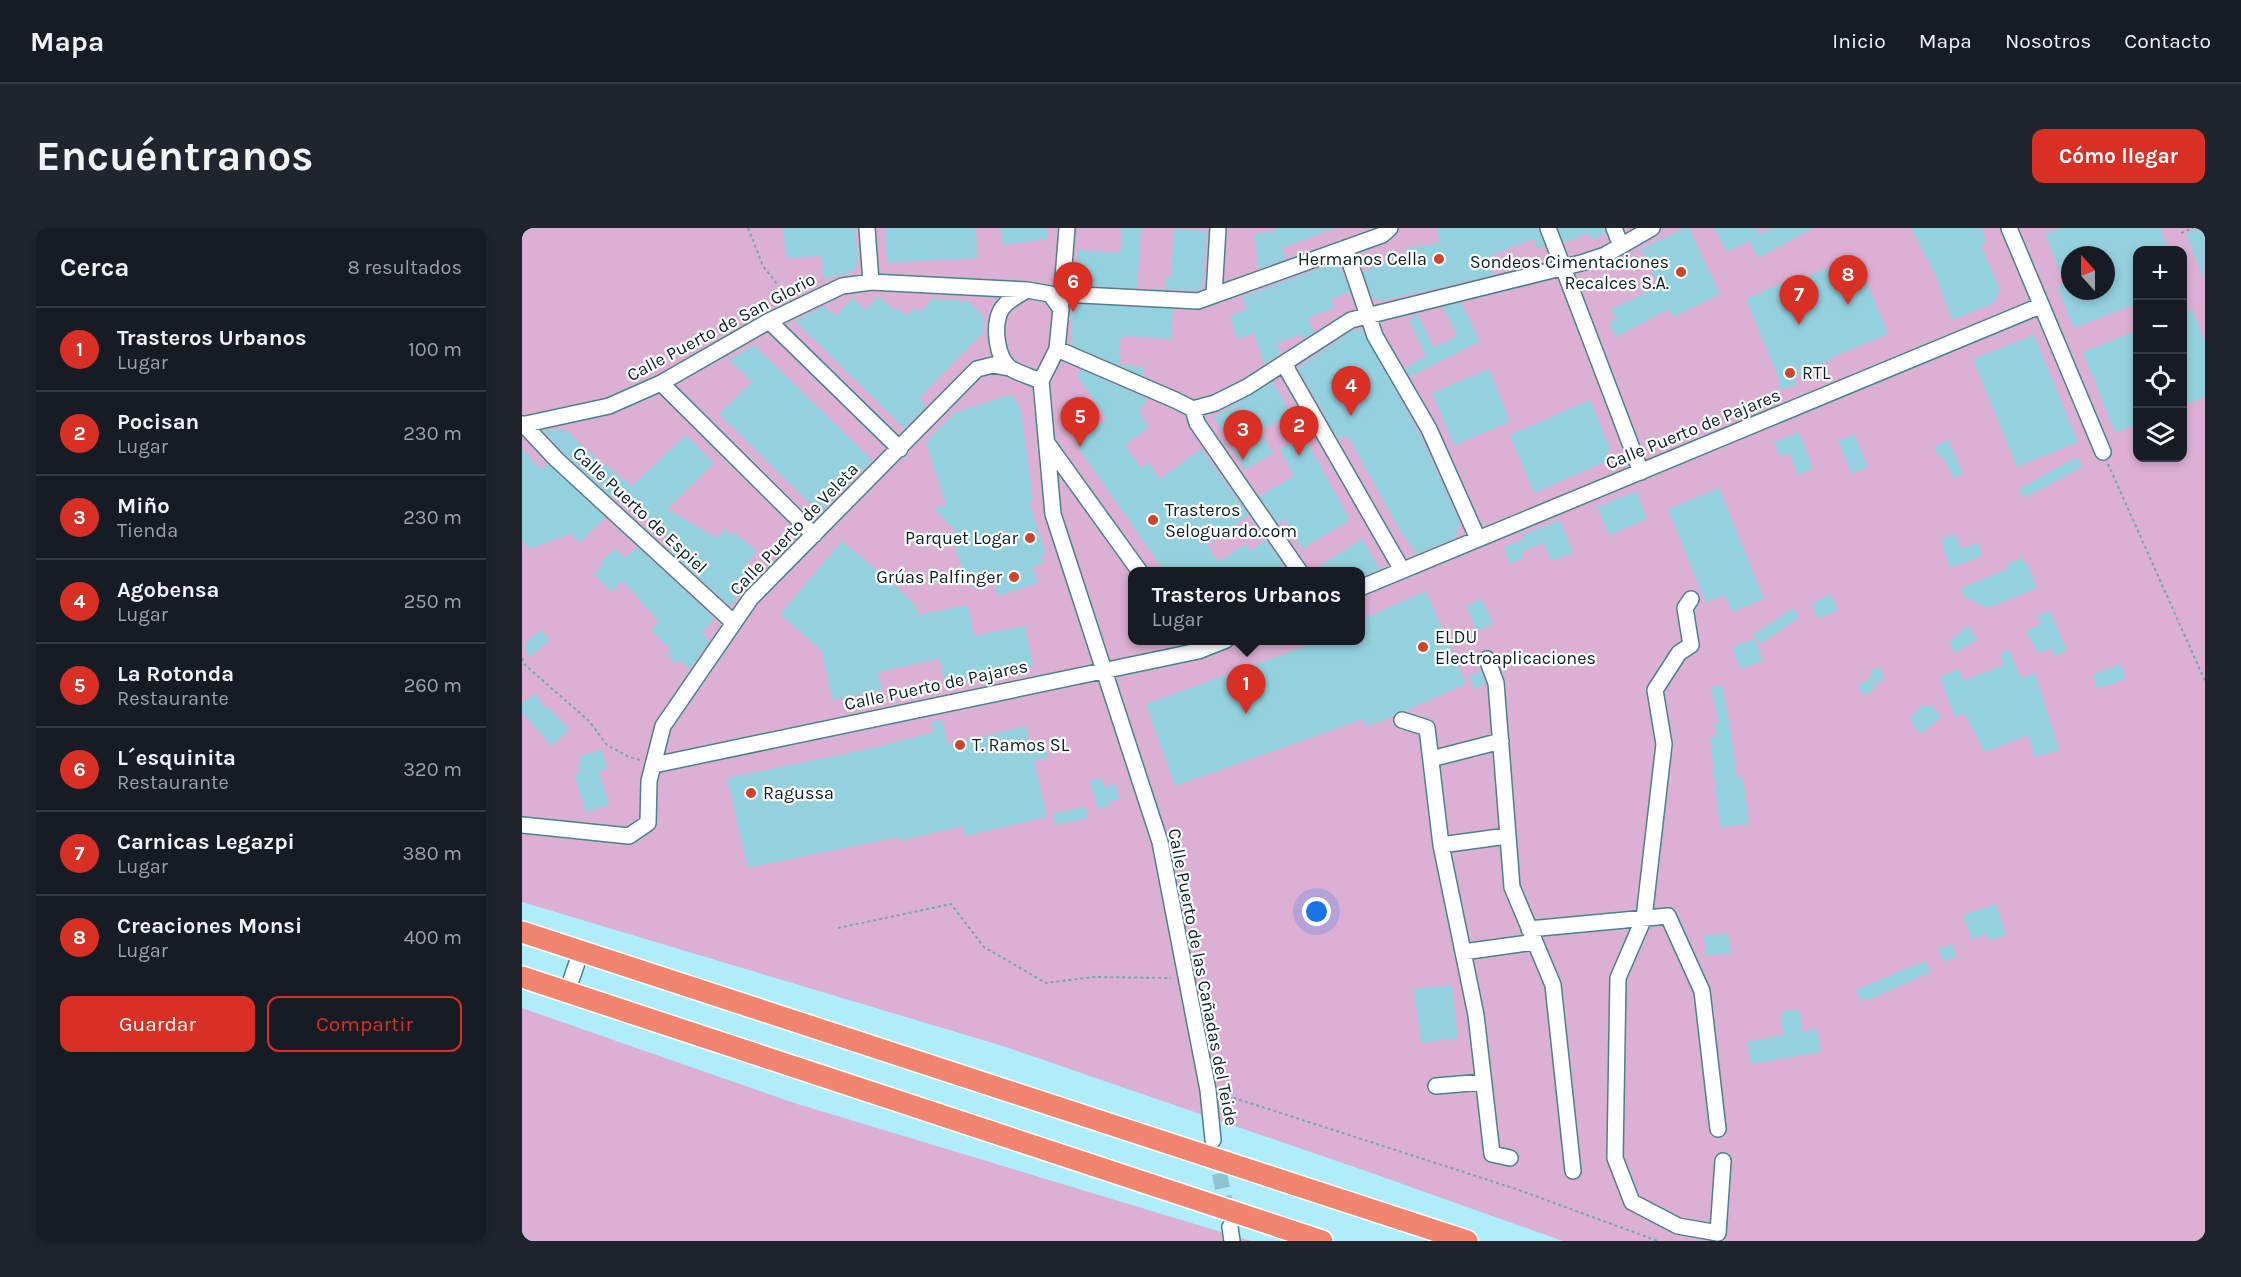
<!DOCTYPE html>
<html lang="es">
<head>
<meta charset="utf-8">
<style>
	body { margin:0; font-family:Karla,sans-serif; background:#20242c; color:#f1f3f6 }
	.controls { position:absolute; right:18px; top:18px; display:grid; overflow:hidden; border-radius:12px; box-shadow:0 3px 9px #0003 }
	.controls button { width:54px; height:54px; display:grid; place-items:center; padding:0; border:0; border-bottom:2px solid #363941; background:#171b24; color:#f1f3f6; font:30px sans-serif }
	.compass { position:absolute; left:1539px; top:18px; width:54px; height:54px; border-radius:50%; background:#171b24; box-shadow:0 3px 9px #0003; rotate:339deg }
	.you { position:absolute; left:795px; top:684px; width:21px; height:21px; margin:-15px; border:4px solid #fff; border-radius:50%; background:#1a73e8; box-shadow:0 0 0 9px #1a73e833 }
	.badge { display:grid; place-items:center; width:39px; height:39px; border-radius:50%; background:#d93025; color:#fff; font-size:20px; font-weight:700 }
	.pin { position:absolute; translate:-50% -50px; filter:drop-shadow(0 2px 3px #0008) }
	.pin::after { content:''; position:absolute; top:32px; width:21px; height:18px; background:inherit; clip-path:polygon(0 0,100% 0,50% 100%) }
	.popup { position:absolute; left:606px; top:339px; width:237px; height:78px; box-sizing:border-box; display:grid; place-content:center; border-radius:12px; background:#171b24; filter:drop-shadow(0 2px 4px #0005); font-size:20px; white-space:nowrap; color:#9ea1a6 }
	.popup b { font-size:22px; color:#f1f3f6 }
	.popup::after { content:''; position:absolute; left:50%; top:100%; margin-left:-12px; border:12px solid transparent; border-top-color:#171b24 }
	.list { margin:0; padding:0; list-style:none }
	h2 { display:flex; justify-content:space-between; align-items:center; height:78px; margin:0; padding:0 24px; font-size:26px }
	h2 small { font-size:20px; font-weight:400; color:#9ea1a6 }
	.list li { display:grid; grid-template-columns:39px 1fr auto; gap:18px; align-items:center; box-sizing:border-box; height:84px; padding:0 24px; border-top:2px solid #363941 }
	.list b { display:block; font-size:22px; white-space:nowrap }
	.list p { margin:0; font-size:20px; white-space:nowrap; color:#9ea1a6 }
	.list em { font-size:20px; font-style:normal; color:#9ea1a6 }
	.actions { display:flex; gap:12px; padding:18px 24px }
	.actions a { flex:1; padding:14px 0; border:2px solid #d93025; border-radius:12px; text-align:center; font-size:21px; color:#d93025 }
	.actions .main { background:#d93025; color:#fff }
	.icon { flex:none; width:33px; height:33px; fill:none; stroke:currentColor; stroke-width:2; stroke-linecap:round; stroke-linejoin:round }
	.map { position:relative; flex:none; width:1683px; height:1013px; overflow:hidden; border-radius:12px }
	header { display:flex; align-items:center; gap:36px; box-sizing:border-box; height:84px; padding:0 30px; background:#171b24; border-bottom:2px solid #363941 }
	header strong { font-size:28px }
	nav { display:flex; gap:33px; margin-inline-start:auto; font-size:21px }
	.intro { display:flex; align-items:center; justify-content:space-between; box-sizing:border-box; height:144px; padding:0 36px }
	h1 { margin:0; font-size:42px }
	.button { padding:15px 27px; border-radius:12px; background:#d93025; color:#fff; font-size:21px; font-weight:700 }
	main { display:flex; gap:36px; padding:0 36px }
	aside { flex:1; background:#171b24; border-radius:12px; box-shadow:0 3px 9px #0003 }
	.map>svg:first-child { display:block }
	.green { fill:#dcb0d4; fill-rule:evenodd }
	.building { fill:#94d1de; fill-rule:evenodd }
	.lines { fill:none; stroke-linecap:round; stroke-linejoin:round }
	.minor-tunnel { stroke:#8dc4cf; stroke-width:15; stroke-dasharray:15 8; stroke-linecap:butt }
	.minor-casing { stroke:#47838f; stroke-width:18 }
	.highway-casing { stroke:#fff; stroke-width:24 }
	.path { stroke:#74a6b0; stroke-width:2; stroke-dasharray:3 3; stroke-linecap:butt }
	.minor { stroke:#fff; stroke-width:15 }
	.highway { stroke:#f1856f; stroke-width:21 }
	.poi-dot { fill:#cf442b; stroke:#fff; stroke-width:2 }
	.labels { text-anchor:middle; stroke-width:4.5; stroke-linejoin:round; paint-order:stroke }
	.poi-label { font-size:18px; fill:#072025; stroke:#fff; text-anchor:start }
	.street-label { font-size:18px; fill:#072025; stroke:#fff }
</style>
</head>
<body>
<header>
<strong>Mapa</strong>
<nav><a>Inicio</a><a>Mapa</a><a>Nosotros</a><a>Contacto</a></nav>
</header>
<div class="intro"><h1>Encuéntranos</h1><a class="button">Cómo llegar</a></div>
<main>
<aside>
<h2>Cerca<small>8 resultados</small></h2>
<ul class="list">
<li><span class="badge">1</span><div><b>Trasteros Urbanos</b><p>Lugar</p></div><em>100 m</em></li>
<li><span class="badge">2</span><div><b>Pocisan</b><p>Lugar</p></div><em>230 m</em></li>
<li><span class="badge">3</span><div><b>Miño</b><p>Tienda</p></div><em>230 m</em></li>
<li><span class="badge">4</span><div><b>Agobensa</b><p>Lugar</p></div><em>250 m</em></li>
<li><span class="badge">5</span><div><b>La Rotonda</b><p>Restaurante</p></div><em>260 m</em></li>
<li><span class="badge">6</span><div><b>L´esquinita</b><p>Restaurante</p></div><em>320 m</em></li>
<li><span class="badge">7</span><div><b>Carnicas Legazpi</b><p>Lugar</p></div><em>380 m</em></li>
<li><span class="badge">8</span><div><b>Creaciones Monsi</b><p>Lugar</p></div><em>400 m</em></li>
</ul>
<div class="actions"><a class="main">Guardar</a><a>Compartir</a></div>
</aside>
<div class="map">
<svg width="1683" height="1013" viewBox="0 0 1683 1013">
	<rect width="100%" height="100%" fill="#afedfa"/>
	<!-- green -->
	<path class="green" d="M0,0H1683V1013H1041L838,941L484,819L0,674ZM1616,22H1660V230H1616ZM1548,27H1584V63H1548ZM610,344H838V412H610Z
		M0,780L269,874L729,1013H0Z"/>
	<!-- building -->
	<path class="building" d="M260,0H333L336,35L330,44L301,51L300,28L265,30Z
		M363,0H454L455,30L365,35Z
		M479,0H524L526,11L481,17Z
		M600,0H619L615,60L566,58L555,42L556,22L598,25Z
		M753,0H811V1L760,20L764,31L737,41L732,6L755,3Z
		M914,0H1016L1023,18L1015,21L1012,11L970,27L971,47L858,73L850,69L841,44L885,25L884,20L917,15Z
		M1036,0H1082L1084,5L1070,12L1066,5L1042,15Z
		M1163,0H1167L1198,66L1151,89L1147,81L1094,109L1087,95L1094,91L1089,81L1137,59L1119,21Z
		M1192,0H1234L1237,6L1250,0H1292L1236,30L1227,13L1205,24Z
		M1389,0H1460L1464,14L1459,17L1478,62L1472,75L1430,92L1414,48Z
		M1538,0H1638L1647,22H1616V75L1552,100L1535,59L1543,56L1523,6ZM1548,27H1584V63H1548Z
		M1677,0L1683,4L1682,52L1664,6Z
		M652,1L685,3L680,61L675,63L643,61L644,49H649Z
		M1334,28L1366,106L1312,128L1313,130L1281,144L1282,146L1273,150L1275,157L1256,162L1258,153L1224,71L1273,49L1275,53Z
		M813,35L818,38L828,64L809,71L812,80L786,90L792,105L781,111L780,106L755,115L758,126L742,136L732,105L715,111L710,95L708,88L725,81L720,69Z
		M357,68L372,82L375,79L384,88L393,80L397,85L410,71L446,73L462,89V104L397,170L404,178L382,200L273,93L303,78L313,88L331,70L343,82Z
		M939,75L958,113L888,149L883,140L904,128L887,92L896,87L912,120L935,108L921,79Z
		M552,76L651,81L649,111L606,108L598,111L597,136L622,139L621,148L550,117V78Z
		M1670,81L1683,114V169L1660,178V85Z
		M833,101L840,103L881,176L900,211L938,295L933,310L894,326L879,304L825,207L817,212L776,140Z
		M1616,102V196L1593,205L1561,124Z
		M1512,107L1556,214L1495,239L1451,131Z
		M232,117L350,232L298,285L197,186L230,154L207,132Z
		M967,141L988,194L932,217L910,165Z
		M560,142L625,171L617,184L627,199L603,217L619,240L627,235L638,251L679,221L720,278L727,287L685,317L696,334L723,316L728,323L744,312L765,344H643L552,214L585,191L554,147Z
		M751,154L769,186L738,203L751,225L723,242L692,189Z
		M490,166L499,182L511,272L507,274L524,326L519,327L522,335L510,339L516,355L476,368L472,354L464,357V355L449,360L447,351L444,352L428,306L434,304L412,281L424,277L404,214L432,185Z
		M1068,172L1088,220L1083,234L1012,265L988,207Z
		M21,202H44L65,222L110,258L164,207L192,235L145,281L194,310L202,301L209,307L211,304L235,323L223,338L230,343L211,367L215,370L208,378L149,324L156,317L97,263L89,269L42,225Z
		M1277,204L1291,241L1276,247L1267,225L1258,229L1252,214Z
		M1332,206L1346,239L1330,246L1316,213Z
		M782,208L828,292L780,321L763,292L757,296L737,268L772,248L758,221Z
		M1426,212L1441,246L1431,250L1421,228L1417,230L1412,219Z
		M0,221L19,241L26,236L83,289L58,315L49,306L7,321L0,312Z
		M1555,229L1560,239L1502,270L1497,261Z
		M1197,260L1242,371L1210,384L1203,367L1184,375L1146,281Z
		M1114,263L1125,291L1087,307L1075,279Z
		M1038,292L1051,325L1029,333L1022,315L999,324L1002,330L988,336L982,319L1002,311L1000,307Z
		M1433,306L1439,321L1456,315L1460,328L1428,340L1419,311Z
		M840,311L858,341L838,349V344H788Z
		M320,313L377,361L394,378L396,387L446,377L452,408L503,398L511,438L423,455L417,431L356,444L360,462L310,472L300,423L258,386Z
		M115,319L192,390L180,405L188,412L168,441L159,432L155,436L144,426L149,422L129,402L137,394L109,362L100,353L89,364L72,346L82,336L79,334L93,321L103,330Z
		M1500,330L1503,335H1505L1515,360L1466,380L1442,369L1439,360L1486,341L1484,336Z
		M904,363L944,456L883,483H877L871,488L845,499L841,491L653,558L624,476L801,412H838V392Z
		M1309,366L1316,382L1296,391L1290,375Z
		M960,371L971,396L955,403L944,378Z
		M1271,380L1277,390L1238,416L1231,407Z
		M1528,383L1545,423L1533,428L1530,420L1516,425L1504,403L1519,396L1515,388Z
		M1447,398L1455,412L1433,425L1427,413L1439,405L1438,403Z
		M19,402L28,412L6,430L3,415Z
		M1233,411L1241,433L1219,441L1210,419Z
		M1487,422L1499,450L1513,445L1537,522L1513,529L1506,507L1463,524L1442,485L1433,489L1418,449L1436,441L1441,453L1482,437L1478,426Z
		M1599,436L1604,451L1575,461L1571,446Z
		M1358,439L1363,451L1354,455L1348,443Z
		M959,443L964,456L952,461L947,448Z
		M1350,448L1355,458L1343,468L1336,459Z
		M1200,457L1209,504L1215,550L1221,549L1227,596L1198,599L1188,509L1195,508L1192,496L1197,495L1189,459Z
		M14,466L23,481L25,478L47,501L30,518L0,485V475Z
		M1402,476L1405,480L1409,477L1419,489L1399,506L1389,494L1391,493L1388,489Z
		M420,492L426,517L504,498L508,518L523,515L526,530L512,533L525,589L443,608L441,598L377,613L376,609L226,640L205,550L356,519L412,504L409,494Z
		M80,522L85,541L77,543L87,577L64,584L52,546L59,544L56,535L59,534L58,528Z
		M579,550L582,559L593,556L598,571L586,574L587,578L576,581L568,553Z
		M563,579L566,590L533,597L531,586Z
		M1474,676L1484,707L1467,713L1465,706L1450,711L1441,687Z
		M1206,705L1209,725L1184,728L1182,708Z
		M1430,716L1435,728L1422,734L1417,721Z
		M1403,733L1408,744L1345,773L1343,770L1338,772L1334,762Z
		M930,757L936,810L899,815L892,761Z
		M1278,782L1280,804L1295,801L1299,824L1229,836L1225,814L1261,807L1259,783Z"/>
	<g class="lines">
		<!-- minor-tunnel -->
		<path class="minor-tunnel" d="M693,923L706,988"/>
		<!-- minor casing -->
		<g class="minor-casing">
			<path id="minor" d="M345,0L349,54
				M1026,0L1119,244
				M1092,0L1099,18
				M1487,0L1581,224
				M823,20L853,108L907,201L956,311
				M505,62L528,66L539,81L535,121L519,153C510,149 497,146 488,140C474,129 471,97 479,82C484,73 497,67 505,62Z
				M540,66L676,73L860,7L868,0
				M692,67L696,0
				M539,75L545,0
				M247,93L378,221
				M535,121L653,172L671,181L693,175L725,159L829,92L1059,35L1083,27L1130,0
				M764,134L766,143L880,342
				M519,153L531,286L638,614L686,862L691,912
				M139,155L292,307
				M671,181L675,195L778,344
				M1,196L35,232L212,395
				M0,197L87,178L139,155L247,93L320,58L349,54L505,62
				M525,215L618,344
				M838,360L1518,78
				M1169,371L1163,380L1169,417L1157,425L1133,462L1142,516L1122,690L1096,750L1093,930L1110,974L1156,998L1196,1005L1201,933
				M965,431L974,455L990,659L1031,757L1051,943
				M880,492L905,500L919,617L954,787L970,926L988,930
				M909,531L979,513
				M132,537L676,423L704,412
				M0,597L107,608L126,595L127,553L141,498L229,370L455,141L471,137L487,140
				M919,617L985,608
				M1007,701L1146,688L1180,763L1196,901
				M941,724L1013,714
				M45,764L59,723
				M914,858L961,854
				M708,999L710,1013"/>
		</g>
		<!-- highway casing -->
		<g class="highway-casing">
			<path id="highway" d="M0,704L945,1013
				M0,749L800,1013"/>
		</g>
		<!-- path -->
		<path class="path" d="M226,0L241,38L266,70
			M1659,5L1671,0
			M1586,236L1683,453
			M0,430L2,436L67,493L85,517L107,529L118,532
			M316,700L429,676L462,719L524,755L571,749L649,750
			M700,866L994,961L1136,1013"/>
		<!-- minor -->
		<use href="#minor" class="minor"/>
		<!-- highway -->
		<use href="#highway" class="highway"/>
	</g>
	<!-- markers -->
	<g class="poi-dot">
		<circle cx="917" cy="31" r="6"/>
		<circle cx="1159" cy="44" r="6"/>
		<circle cx="1268" cy="145" r="6"/>
		<circle cx="631" cy="292" r="6"/>
		<circle cx="508" cy="310" r="6"/>
		<circle cx="492" cy="349" r="6"/>
		<circle cx="901" cy="419" r="6"/>
		<circle cx="438" cy="517" r="6"/>
		<circle cx="229" cy="565" r="6"/>
	</g>
	<g class="labels">
		<!-- poi labels -->
		<g class="poi-label">
			<text x="905" y="37" text-anchor="end">Hermanos Cella</text>
			<text x="1147" y="40" text-anchor="end">Sondeos Cimentaciones<tspan x="1147" dy="21">Recalces S.A.</tspan></text>
			<text x="1280" y="151">RTL</text>
			<text x="643" y="288">Trasteros<tspan x="643" dy="21">Seloguardo.com</tspan></text>
			<text x="496" y="316" text-anchor="end">Parquet Logar</text>
			<text x="480" y="355" text-anchor="end">Grúas Palfinger</text>
			<text x="913" y="415">ELDU<tspan x="913" dy="21">Electroaplicaciones</tspan></text>
			<text x="450" y="523">T. Ramos SL</text>
			<text x="241" y="571">Ragussa</text>
		</g>
		<!-- street labels -->
		<g class="street-label">
			<text transform="translate(199 99) rotate(-28)" y="6">Calle Puerto de San Glorio</text>
			<text transform="translate(1171 201) rotate(-22)" y="6">Calle Puerto de Pajares</text>
			<text transform="translate(118 282) rotate(43)" y="6">Calle Puerto de Espiel</text>
			<text transform="translate(272 301) rotate(-46)" y="6">Calle Puerto de Veleta</text>
			<text transform="translate(414 457) rotate(-12)" y="6">Calle Puerto de Pajares</text>
			<text transform="translate(681 749) rotate(79)" y="6">Calle Puerto de las Cañadas del Teide</text>
		</g>
	</g>
</svg>
<div class="controls">
<button>+</button>
<button>−</button>
<button><svg class="icon" aria-label="locate" viewBox="0 0 24 24"><circle cx="12" cy="12" r="6"/><path d="M12 2v4M12 18v4M2 12h4M18 12h4"/></svg></button>
<button><svg class="icon" aria-label="layers" viewBox="0 0 24 24"><path d="M12 4l9 5-9 5-9-5zM3 14l9 5 9-5"/></svg></button>
</div>
<svg class="compass" viewBox="-18 -18 36 36"><path d="M0-13l5 13h-10z" fill="#e53935"/><path d="M0 13l5-13h-10z" fill="#9ea1a6"/></svg>
<div class="you"></div>
<div class="pin badge" style="left:724px;top:486px">1</div>
<div class="popup"><b>Trasteros Urbanos</b>Lugar</div>
<div class="pin badge" style="left:777px;top:228px">2</div>
<div class="pin badge" style="left:721px;top:232px">3</div>
<div class="pin badge" style="left:829px;top:188px">4</div>
<div class="pin badge" style="left:558px;top:219px">5</div>
<div class="pin badge" style="left:551px;top:84px">6</div>
<div class="pin badge" style="left:1277px;top:97px">7</div>
<div class="pin badge" style="left:1326px;top:77px">8</div>
</div>
</main>
</body>
</html>
